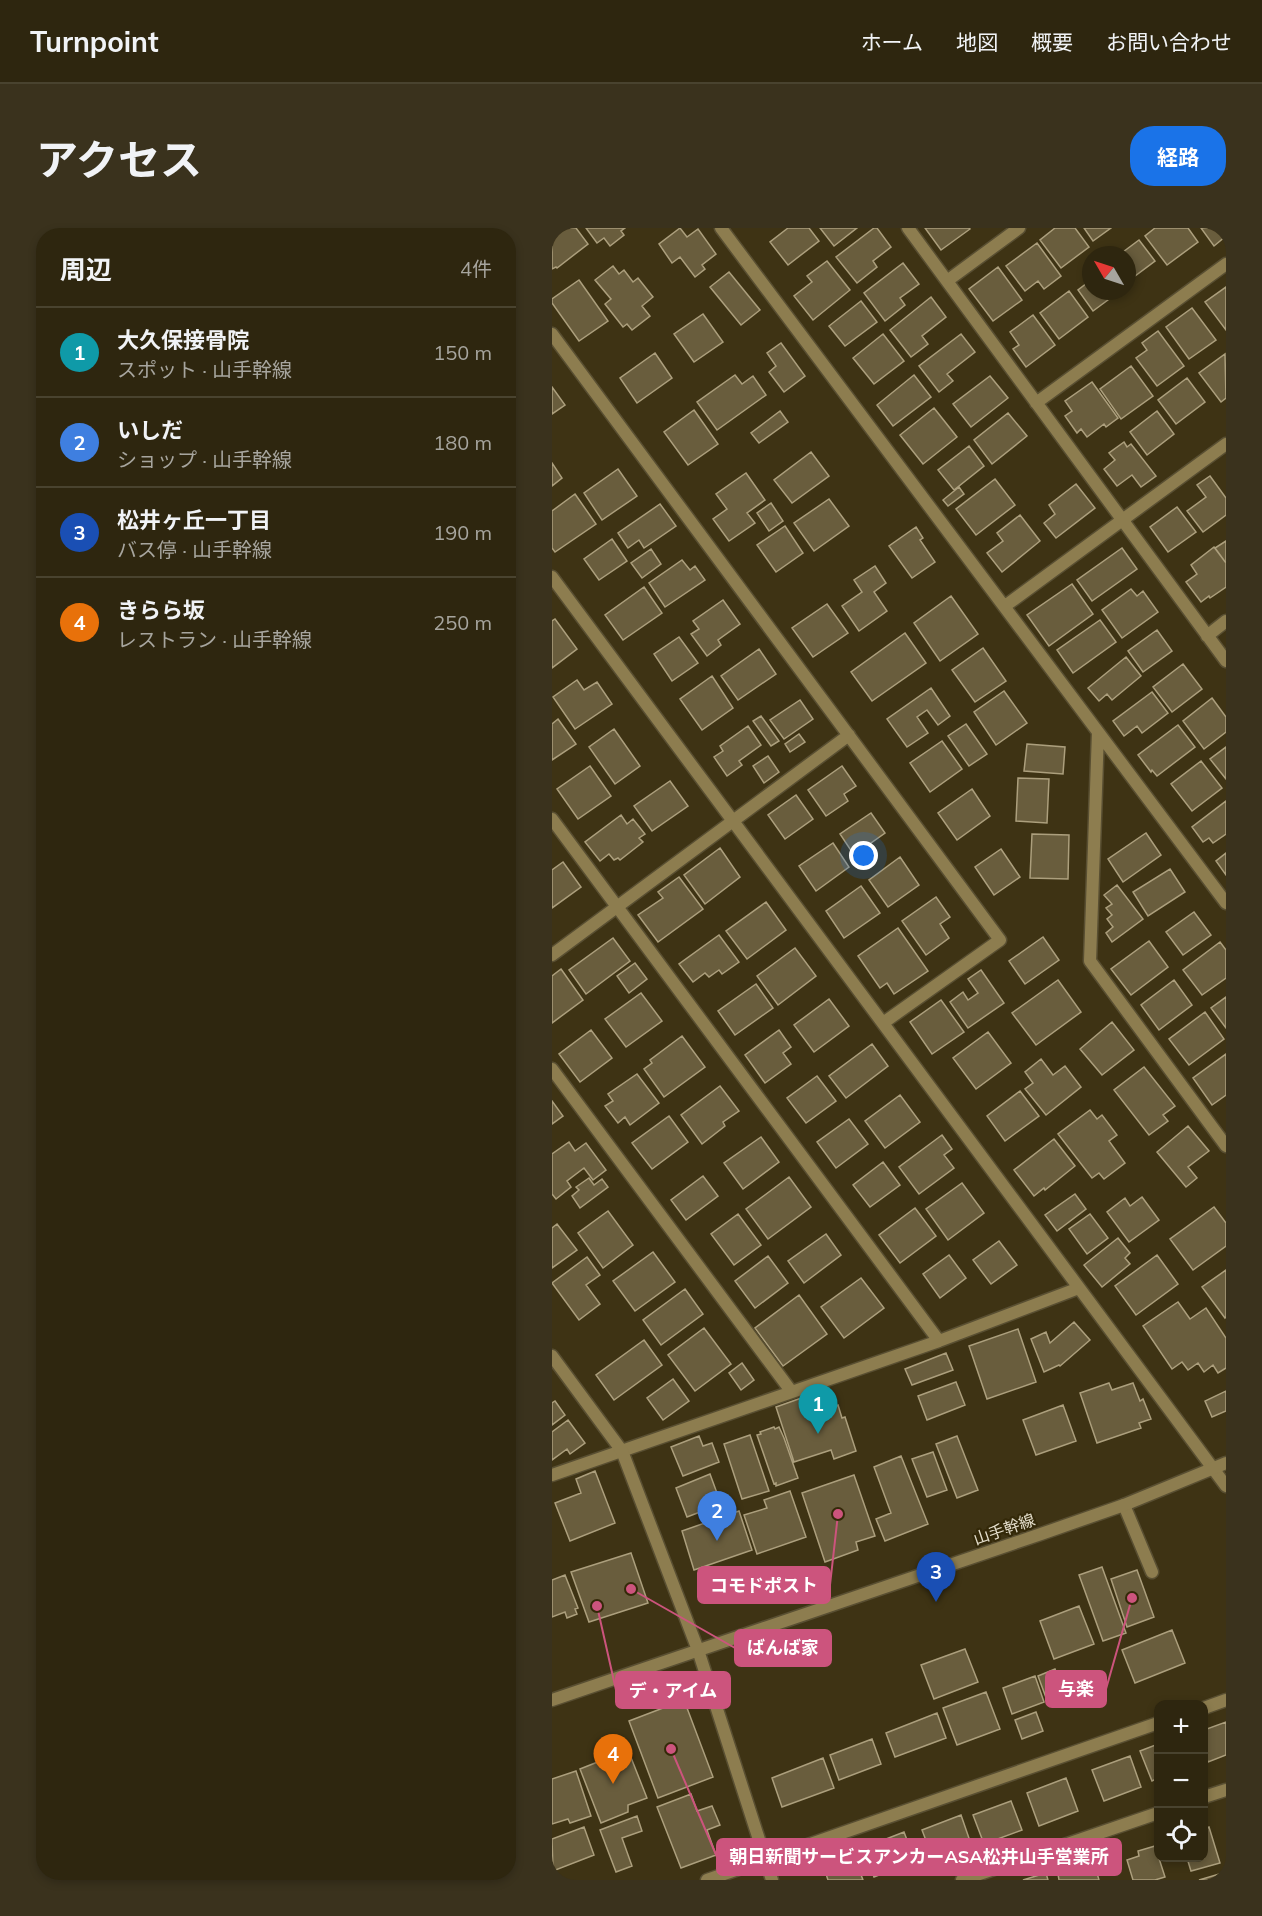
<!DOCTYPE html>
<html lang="ja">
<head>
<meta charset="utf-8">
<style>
	body { margin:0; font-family:Mulish,"Noto Sans JP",sans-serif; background:#3a321d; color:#f1f3f6 }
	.controls { position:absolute; right:18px; bottom:18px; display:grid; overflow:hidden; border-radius:12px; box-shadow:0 3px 9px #0003 }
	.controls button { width:54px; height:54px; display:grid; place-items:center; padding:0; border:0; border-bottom:2px solid #49432f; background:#2e260f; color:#f1f3f6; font:30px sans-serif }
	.compass { position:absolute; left:530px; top:18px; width:54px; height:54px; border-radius:50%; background:#2e260f; box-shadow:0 3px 9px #0003; rotate:309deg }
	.you { position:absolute; left:312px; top:628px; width:21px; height:21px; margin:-15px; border:4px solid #fff; border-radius:50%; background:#1a73e8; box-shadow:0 0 0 9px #1a73e833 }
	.badge { display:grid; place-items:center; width:39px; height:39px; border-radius:50%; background:#1a73e8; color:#fff; font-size:20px; font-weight:700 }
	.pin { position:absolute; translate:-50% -50px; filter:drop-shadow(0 2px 3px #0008) }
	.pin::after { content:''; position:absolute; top:32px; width:21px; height:18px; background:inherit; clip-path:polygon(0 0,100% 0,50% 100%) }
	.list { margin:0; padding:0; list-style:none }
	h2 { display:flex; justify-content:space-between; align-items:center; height:78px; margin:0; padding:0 24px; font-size:26px }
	h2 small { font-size:20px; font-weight:400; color:#a7a59e }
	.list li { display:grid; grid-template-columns:39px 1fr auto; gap:18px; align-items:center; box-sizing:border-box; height:90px; padding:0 24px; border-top:2px solid #49432f }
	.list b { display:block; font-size:22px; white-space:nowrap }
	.list p { margin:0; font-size:20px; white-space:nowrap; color:#a7a59e }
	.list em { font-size:20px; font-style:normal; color:#a7a59e }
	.icon { flex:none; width:33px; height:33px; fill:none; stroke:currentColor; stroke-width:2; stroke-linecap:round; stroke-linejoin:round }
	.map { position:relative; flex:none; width:674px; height:1652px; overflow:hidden; border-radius:24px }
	header { display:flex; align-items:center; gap:36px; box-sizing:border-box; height:84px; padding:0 30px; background:#2e260f; border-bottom:2px solid #49432f }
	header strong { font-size:28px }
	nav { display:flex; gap:33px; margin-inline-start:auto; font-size:21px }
	.intro { display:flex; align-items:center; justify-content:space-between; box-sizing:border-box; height:144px; padding:0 36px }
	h1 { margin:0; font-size:42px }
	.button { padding:15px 27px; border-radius:24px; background:#1a73e8; color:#fff; font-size:21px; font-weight:700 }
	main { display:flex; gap:36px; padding:0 36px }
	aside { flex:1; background:#2e260f; border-radius:24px; box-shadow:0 3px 9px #0003 }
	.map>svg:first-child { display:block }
	.building { fill:#695d3d; stroke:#ac9f7d; stroke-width:1.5 }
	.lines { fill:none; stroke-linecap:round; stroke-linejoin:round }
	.service-casing { stroke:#594f32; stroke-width:15 }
	.minor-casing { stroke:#594f32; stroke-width:15 }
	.tertiary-casing { stroke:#594f32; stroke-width:15 }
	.service { stroke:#8d7d4f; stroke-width:12 }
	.minor { stroke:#8d7d4f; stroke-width:12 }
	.tertiary { stroke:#8d7d4f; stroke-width:12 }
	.labels { text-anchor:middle; stroke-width:4.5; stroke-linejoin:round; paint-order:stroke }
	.street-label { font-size:16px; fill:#e5dfcd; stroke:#342909 }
	.leader { fill:none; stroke:#cc547d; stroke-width:2 }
	.callout-dot { fill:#cc547d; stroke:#342909; stroke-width:2 }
	.callout { fill:#cc547d; stroke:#cc547d; stroke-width:2 }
	.callout-label { font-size:18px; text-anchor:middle; font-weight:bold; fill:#fff }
</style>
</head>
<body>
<header>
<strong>Turnpoint</strong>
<nav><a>ホーム</a><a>地図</a><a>概要</a><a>お問い合わせ</a></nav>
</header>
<div class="intro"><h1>アクセス</h1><a class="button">経路</a></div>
<main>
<aside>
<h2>周辺<small>4件</small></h2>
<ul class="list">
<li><span class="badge" style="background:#0f9aa8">1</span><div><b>大久保接骨院</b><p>スポット · 山手幹線</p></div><em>150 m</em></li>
<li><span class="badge" style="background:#3f7fe0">2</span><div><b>いしだ</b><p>ショップ · 山手幹線</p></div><em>180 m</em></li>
<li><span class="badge" style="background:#1a4fb4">3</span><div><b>松井ヶ丘一丁目</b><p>バス停 · 山手幹線</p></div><em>190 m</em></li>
<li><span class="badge" style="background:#e8710a">4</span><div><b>きらら坂</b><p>レストラン · 山手幹線</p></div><em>250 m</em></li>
</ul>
</aside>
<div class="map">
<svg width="674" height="1652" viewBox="0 0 674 1652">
	<rect width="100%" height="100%" fill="#3e3314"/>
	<!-- building -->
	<path class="building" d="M0,0H24L36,16L5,40L4,39L0,41Z
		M34,0H73L69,3L72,7L58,18L52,10L45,15Z
		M128,0L135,9L146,1L164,26L150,37L153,41L143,49L128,29L120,35L107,16Z
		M236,0H257L267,13L236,37L218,14Z
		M268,0H305L282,18Z
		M322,0H325L339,19L321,33L325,39L305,55L284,29Z
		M373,0H417L418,1L389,22Z
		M503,0H523L537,19L509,40L488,12Z
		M532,0H559L541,13Z
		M603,0H636L646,14L615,37L593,8Z
		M649,0H674V8L662,18Z
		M587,12L603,33L575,54V27H567Z
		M485,15L509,48L492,61L486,53L473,63L454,38Z
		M275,33L298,62L261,92L242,68L260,54L255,48Z
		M351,35L367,56L348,70L353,77L333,93L312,65Z
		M61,38L67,46L72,42L81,54L86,50L101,69L90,78L98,88L80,102L75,96L71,99L53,76L59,71L43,52Z
		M446,39L470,72L441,93L417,61Z
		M177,44L208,82L189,97L158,59Z
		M27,52L56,93L27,113L0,75V71Z
		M539,52V63H568L541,83L526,62Z
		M674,59V102L653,74Z
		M517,63L536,89L507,111L488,85Z
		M379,69L394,89L370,108L376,116L359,129L338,102Z
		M309,73L325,94L293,118L277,98Z
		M640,80L664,112L637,131L614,99Z
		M151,86L171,114L142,134L122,106Z
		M481,87L503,117L474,139L461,121L467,117L458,104Z
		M606,103L632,138L605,158L584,130L595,122L590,115Z
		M331,106L352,133L322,156L301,130Z
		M409,106L423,124L395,146L401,153L387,164L367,138Z
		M229,115L253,148L232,164L217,144L224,138L215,125Z
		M103,125L120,150L85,175L68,150Z
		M673,126L674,170L669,174L647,145Z
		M579,138L601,168L569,191L548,161Z
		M183,147L190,156L201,148L214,167L165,202L145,174Z
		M362,147L379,169L341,198L325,177Z
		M438,148L456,170L419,199L401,176Z
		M635,150L653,174L624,196L606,172Z
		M540,154L566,190L554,199L552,196L535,209L529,201L525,205L513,188L520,183L513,173Z
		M0,159L13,177L0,186Z
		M382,180L405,209L371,236L348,207Z
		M142,182L166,216L136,237L112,204Z
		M228,183L236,194L207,215L199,205Z
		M605,183L622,206L595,227L578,204Z
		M456,185L475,208L440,236L422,212Z
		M572,214L575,219L579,216L604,248L589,259L580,247L565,258L552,241L563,232L557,225Z
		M417,218L432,238L402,262L386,242Z
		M259,224L277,248L240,275L222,252Z
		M0,235L10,250L0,258Z
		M66,241L85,268L50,292L32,265Z
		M194,245L213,272L195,285L203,295L177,313L161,291L175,281L164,266Z
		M658,248L674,270V287L651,304L635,283L654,269L645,257Z
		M443,251L463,277L424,307L404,281Z
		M524,256L543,280L504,310L492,295L503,286L497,277Z
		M407,259L412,266L396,278L391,272Z
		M23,266L44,296L3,324L0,320V283Z
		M277,271L297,298L262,323L242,295Z
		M219,275L231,293L217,303L205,285Z
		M108,276L124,298L92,320L87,312L76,320L66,305Z
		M625,279L644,304L616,324L598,299Z
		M468,287L488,313L450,344L435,325L451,313L445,305Z
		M233,298L251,325L224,344L205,317Z
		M364,299L371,310L368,312L383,334L360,350L337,318Z
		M60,311L75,333L47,352L32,331Z
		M674,313V335L663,320Z
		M662,319L674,335V359L658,370L657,368L649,374L634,354L645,346L639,337Z
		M570,320L585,341L540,373L525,352Z
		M99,321L109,336L90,350L79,335Z
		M130,332L138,342L143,338L153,352L113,379L97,355Z
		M323,338L334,355L322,364L335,383L307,403L290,378L310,364L302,352Z
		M520,356L541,386L497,418L475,387Z
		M92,359L110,385L71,412L53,387Z
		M579,361L585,368L591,363L606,384L570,410L550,382Z
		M399,368L426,406L388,433L362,395Z
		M171,372L188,396L166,412L169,417L155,428L139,406L147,401L141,393Z
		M275,376L296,405L261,429L240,400Z
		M3,391L25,421L0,440V393Z
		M548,392L564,414L521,445L505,422Z
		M605,402L620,423L591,444L576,423Z
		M353,405L374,435L320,473L299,444Z
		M127,409L146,435L120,453L102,426Z
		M431,420L454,453L423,474L400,442Z
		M207,421L224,446L186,472L169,448Z
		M574,429L589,448L560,472L555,466L547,473L536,460Z
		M631,436L650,461L620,484L601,459Z
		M160,448L181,480L150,502L128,471Z
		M25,452L32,462L45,454L60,476L23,501L1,469Z
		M379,460L398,488L386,497L375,482L365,489L376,505L355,519L335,491Z
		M452,463L475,495L444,517L422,484Z
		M600,464L616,485L590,505L585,498L572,508L561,493Z
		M660,470L674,489V504L652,521L631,493Z
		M248,472L261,491L232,511L218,492Z
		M209,488L227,513L219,518L201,493Z
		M6,491L24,516L0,532V496Z
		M414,496L435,526L417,538L396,508Z
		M626,497L643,519L605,548L600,542L599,544L586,527Z
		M196,498L209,517L187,533L190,537L175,548L162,529L171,523L168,518Z
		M62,501L88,538L63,556L37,519Z
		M247,506L253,514L238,524L233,516Z
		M390,513L410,541L378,564L358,535Z
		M475,516L513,519L511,546L472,543Z
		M674,519V551L658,531Z
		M216,528L227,544L212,555L201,538Z
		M649,533L670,560L640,583L619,556Z
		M38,538L59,568L26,591L5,561Z
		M290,538L304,558L292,566L296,573L274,588L256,562Z
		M466,550L497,551L495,595L464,593Z
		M118,553L136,578L100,603L82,578Z
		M420,561L438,588L405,612L386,585Z
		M244,567L261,591L233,611L216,587Z
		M674,573V606L661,615L657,610L651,614L640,599Z
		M319,585L333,605L302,627L288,606Z
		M69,587L75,596L81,591L93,606L87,610L91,614L68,632L66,630L62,632L57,626L48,633L33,614Z
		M594,605L609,627L571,654L556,631Z
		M480,606L517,607L516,651L478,650Z
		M281,615L297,639L264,663L247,638Z
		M168,620L188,649L153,676L132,647Z
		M449,621L468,649L442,667L423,639Z
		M674,625V647L664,633Z
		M348,629L367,657L336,679L317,652Z
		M11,634L29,659L0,680V642Z
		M618,641L633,664L596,688L581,664Z
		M127,649L151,681L106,714L86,687L111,670L106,664Z
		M565,657L591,691L560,714L554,705L561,699L555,691L560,687L554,680L560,676L552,667Z
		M309,658L328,685L292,710L274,683Z
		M384,669L398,689L388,696L397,710L374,727L350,693Z
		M214,674L234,702L195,731L174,703Z
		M642,684L659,707L631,727L614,704Z
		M346,700L376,743L342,766L335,755L328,760L306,728Z
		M167,707L187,734L170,746L167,742L157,749L153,745L141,754L127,736Z
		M491,709L507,732L473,756L457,733Z
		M61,710L78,733L34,766L17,742Z
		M597,713L616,739L579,767L559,741Z
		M668,714L674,722V750L650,767L631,742Z
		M243,720L264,748L226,777L205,748Z
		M83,735L95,751L77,765L65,748Z
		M9,741L31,772L0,795V748Z
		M429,742L452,775L416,800L398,774L411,764L416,772L426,765L416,751Z
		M506,752L529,784L484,817L460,785Z
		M622,752L640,777L607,802L589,777Z
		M204,756L221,780L183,807L166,783Z
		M89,765L110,793L74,819L53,791Z
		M674,769V800L659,780Z
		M277,771L297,798L262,824L242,797Z
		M389,772L412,804L380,826L358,794Z
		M653,784L672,811L637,837L617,811Z
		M560,794L582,822L550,847L528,821Z
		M39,802L60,830L28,854L7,826Z
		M227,802L239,819L231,825L239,836L213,855L193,827Z
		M436,804L459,835L424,861L401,830Z
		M130,808L153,839L112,869L92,841L100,835L98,832Z
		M320,816L336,838L294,870L277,848Z
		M674,826V867L660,877L641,850Z
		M489,831L501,847L513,838L529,859L494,887L473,861L481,855L473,844Z
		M592,839L623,878L611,887L616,893L597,907L562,862Z
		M85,846L107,875L78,897L73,889L66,895L53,878L61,873L56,866Z
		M265,848L284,873L254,895L235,870Z
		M168,858L187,883L171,894L173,898L150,916L129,887Z
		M468,863L487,888L453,913L435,888Z
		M348,867L368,894L333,920L313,893Z
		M0,873L11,888L0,896Z
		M538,882L545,891L550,887L565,907L557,913L573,935L552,951L547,945L540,950L506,906Z
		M117,888L136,914L100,941L80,915Z
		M297,891L316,916L284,940L265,914Z
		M636,898L657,923L636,939L645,950L634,959L605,924Z
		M390,907L400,921L392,927L402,940L367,966L347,939Z
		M209,909L227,934L191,961L172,935Z
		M502,911L523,938L493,962L492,960L482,968L462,942Z
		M17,914L23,923L34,915L54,942L41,952L32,940L15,953L19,959L4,971L0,966V926Z
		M331,934L348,957L318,979L301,957Z
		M151,948L166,968L134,992L119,972Z
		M237,949L259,979L216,1011L194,981Z
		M37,950L42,957L50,951L56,959L28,980L20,968L27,962L24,959Z
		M410,955L432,985L396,1012L374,981Z
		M523,966L534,981L505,1003L493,987Z
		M590,969L607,992L577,1014L555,984L573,970L578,978Z
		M662,979L674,995V1018L641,1042L618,1011Z
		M363,980L384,1008L348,1035L327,1007Z
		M56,983L81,1017L51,1040L26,1005Z
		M186,986L209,1017L182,1037L159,1006Z
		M538,986L556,1010L535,1026L517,1001Z
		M5,996L25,1022L0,1040V1000Z
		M274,1006L289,1027L252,1055L236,1033Z
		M566,1010L578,1025L573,1030L578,1036L550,1059L532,1037Z
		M447,1013L465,1037L439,1056L421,1032Z
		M101,1024L123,1054L83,1083L61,1053Z
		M397,1027L414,1050L388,1070L371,1046Z
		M605,1027L626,1056L584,1087L563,1058Z
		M216,1028L236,1055L203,1080L183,1053Z
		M35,1029L48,1047L34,1057L48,1076L27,1092L0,1055Z
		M674,1042V1089L673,1090L650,1059Z
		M309,1050L332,1080L292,1110L269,1079Z
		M133,1061L151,1086L109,1117L91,1092Z
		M247,1067L275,1106L231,1138L203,1100Z
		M626,1074L638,1091L654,1080L674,1110V1140L666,1145L661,1137L652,1144L646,1135L636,1142L630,1134L620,1141L591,1098Z
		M522,1094L538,1112L508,1138L507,1137L492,1144L479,1111L494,1104L498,1115Z
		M152,1100L179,1136L143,1163L116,1127Z
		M466,1101L484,1154L435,1171L417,1118Z
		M92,1112L110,1137L62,1172L44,1147Z
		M394,1125L401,1142L360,1157L353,1141Z
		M190,1135L202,1152L189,1162L177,1145Z
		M121,1151L137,1173L111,1192L95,1170Z
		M404,1154L413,1177L375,1192L366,1168Z
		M557,1155L560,1162L581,1155L588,1173L591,1171L599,1191L587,1195L589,1200L545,1215L528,1165Z
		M674,1163V1183L660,1189L653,1173Z
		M255,1168L261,1186L286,1177L290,1190L293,1189L304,1223L282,1231L279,1222L242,1234L224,1179Z
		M3,1173L13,1187L0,1197V1175Z
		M511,1177L524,1213L484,1227L471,1192Z
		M16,1192L33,1215L18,1226L15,1221L0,1232V1204Z
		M222,1199L223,1201L227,1199L232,1210L246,1250L224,1258V1255L222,1256L205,1207L209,1206L208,1204Z
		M198,1207L217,1263L190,1271L172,1216Z
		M147,1208L151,1218L160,1215L167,1234L131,1248L119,1219Z
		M405,1208L426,1262L405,1270L384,1216Z
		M381,1224L395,1262L375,1269L360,1231Z
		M349,1228L376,1296L333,1313L324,1291L339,1285L322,1239Z
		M43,1243L63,1295L18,1313L3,1275L29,1265L24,1251Z
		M158,1246L169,1276L135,1289L124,1260Z
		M302,1247L323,1308L304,1314L306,1322L273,1334L250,1265Z
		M238,1263L254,1309L205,1326L192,1287L215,1280L212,1272Z
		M187,1283L200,1322L142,1342L130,1303Z
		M79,1325L96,1375L37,1394L19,1344Z
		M550,1339L574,1405L551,1413L527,1347Z
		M585,1342L602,1389L575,1399L559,1351Z
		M13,1347L26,1380L23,1381L25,1386L15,1390L13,1384L0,1389V1352Z
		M527,1378L542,1416L502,1431L488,1393Z
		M620,1402L633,1435L583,1455L570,1422Z
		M413,1421L426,1454L382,1471L369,1437Z
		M503,1441L514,1469L496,1475L486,1448Z
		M483,1448L492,1474L460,1486L451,1460Z
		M434,1464L448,1501L405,1517L391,1480Z
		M132,1472L161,1549L106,1570L77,1493Z
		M484,1484L491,1503L470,1511L463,1492Z
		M385,1485L394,1510L343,1529L334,1505Z
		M674,1494V1527L656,1534L652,1522V1502Z
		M320,1511L329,1536L287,1552L278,1527Z
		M606,1516V1550L600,1553L588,1523Z
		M76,1522L95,1570L76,1577V1584L49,1595L28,1541Z
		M578,1528L589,1559L552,1573L540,1542Z
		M271,1530L282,1560L230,1579L220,1550Z
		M24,1543L39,1588L18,1595L16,1591L0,1596V1551Z
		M514,1550L526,1583L487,1598L475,1565Z
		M139,1566L145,1583L160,1578L168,1597L155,1602L164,1627L129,1640L105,1579Z
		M459,1573L470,1602L432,1616L421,1587Z
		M409,1587L419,1616L381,1631L370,1602Z
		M85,1588L90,1603L70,1610L80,1638L64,1644L48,1602Z
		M32,1599L42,1627L1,1643L0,1611Z
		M657,1599L668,1635L639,1643L635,1630H652V1601Z
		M352,1604L363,1633L322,1649L311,1620Z
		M603,1618L613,1649L603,1652H581L575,1632L587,1628L586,1623Z
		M302,1628L311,1652H276L272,1640Z
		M541,1631L547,1652H507L506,1646L517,1643L516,1639Z
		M674,1644V1652H647Z
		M494,1645L496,1652H471Z"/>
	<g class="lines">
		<!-- service casing -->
		<g class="service-casing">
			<path id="service" d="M572,1277L600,1344"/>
		</g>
		<!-- minor casing -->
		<g class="minor-casing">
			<path id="minor" d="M169,0L674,675
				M356,0L674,433
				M395,53L467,0
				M0,106L448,712L331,795
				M484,175L674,36
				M0,349L674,1258
				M453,378L674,216
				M655,408L674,393
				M546,504L538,733L674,918
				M0,591L387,1113
				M0,727L297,507
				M0,841L239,1163
				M0,1247L387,1113L527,1060
				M652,1480L674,1472
				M652,1569L674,1562
				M155,1652L606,1495
				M410,1652L606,1585"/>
		</g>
		<!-- tertiary casing -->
		<g class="tertiary-casing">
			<path id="tertiary" d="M0,1128L70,1223L146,1422L220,1652
				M0,1472L489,1306L572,1277L674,1235"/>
		</g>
		<!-- service -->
		<use href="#service" class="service"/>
		<!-- minor -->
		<use href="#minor" class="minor"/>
		<!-- tertiary -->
		<use href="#tertiary" class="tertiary"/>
	</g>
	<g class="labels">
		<!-- street labels -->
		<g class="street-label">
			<text transform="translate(452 1301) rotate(-19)" y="6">山手幹線</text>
		</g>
	</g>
	<!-- callouts -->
	<path class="leader" d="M286 1286L278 1357M79 1361L183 1420M580 1370L554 1461M45 1378L64 1462M119 1521L165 1629"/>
	<g class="callout-dot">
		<circle cx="286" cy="1286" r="6"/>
		<circle cx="79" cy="1361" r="6"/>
		<circle cx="580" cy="1370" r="6"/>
		<circle cx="45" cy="1378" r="6"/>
		<circle cx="119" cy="1521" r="6"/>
	</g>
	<g class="callout">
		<rect x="146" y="1339" width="132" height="36" rx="6"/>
		<rect x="183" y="1402" width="96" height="36" rx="6"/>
		<rect x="494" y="1443" width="60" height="36" rx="6"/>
		<rect x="64" y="1444" width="114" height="36" rx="6"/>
		<rect x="165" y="1611" width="404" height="36" rx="6"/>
	</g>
	<g class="callout-label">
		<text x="212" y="1364">コモドポスト</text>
		<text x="231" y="1426">ばんば家</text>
		<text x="524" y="1467">与楽</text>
		<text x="121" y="1469">デ・アイム</text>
		<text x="367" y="1635">朝日新聞サービスアンカーASA松井山手営業所</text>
	</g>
</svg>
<div class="controls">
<button>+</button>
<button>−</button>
<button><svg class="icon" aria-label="locate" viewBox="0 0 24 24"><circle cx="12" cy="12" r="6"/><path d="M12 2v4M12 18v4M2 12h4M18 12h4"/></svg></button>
</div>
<svg class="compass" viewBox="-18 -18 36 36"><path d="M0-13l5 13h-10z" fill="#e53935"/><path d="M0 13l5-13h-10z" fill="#a7a59e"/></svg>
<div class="you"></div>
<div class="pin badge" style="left:266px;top:1206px;background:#0f9aa8">1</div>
<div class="pin badge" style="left:165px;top:1313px;background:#3f7fe0">2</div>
<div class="pin badge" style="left:384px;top:1374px;background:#1a4fb4">3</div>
<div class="pin badge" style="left:61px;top:1556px;background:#e8710a">4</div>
</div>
</main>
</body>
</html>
